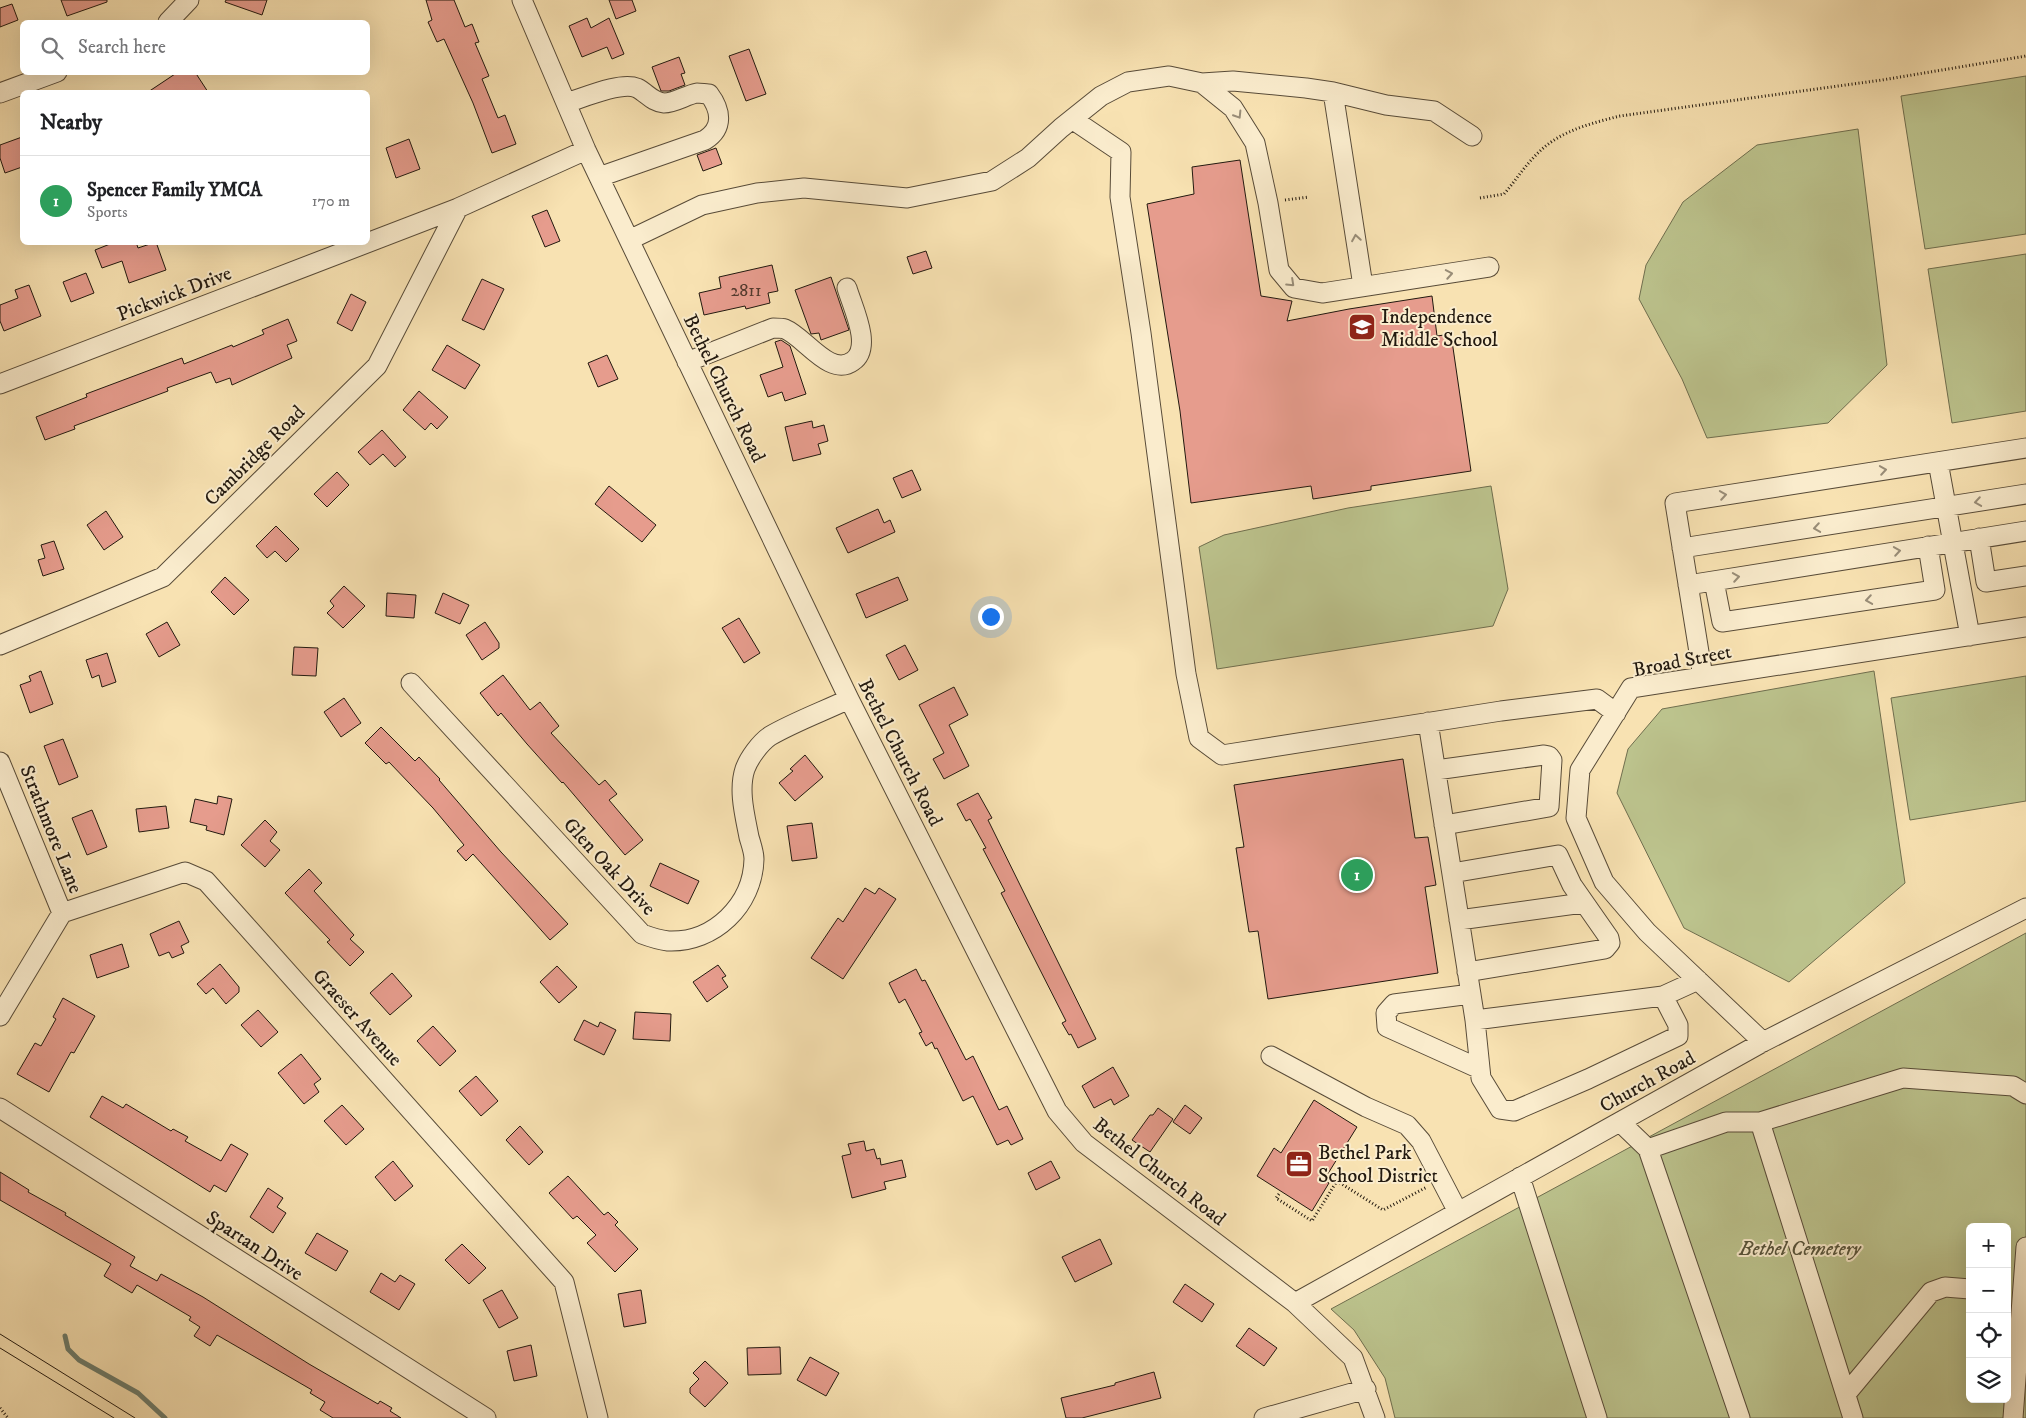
<!DOCTYPE html>
<html lang="en">
<head>
<meta charset="utf-8">
<style>
	body { margin:0; font-family:"IM FELL DW Pica",serif; background:#f6f6f6; color:#202124 }
	.controls { position:absolute; right:15px; bottom:15px; display:grid; overflow:hidden; border-radius:8px; box-shadow:0 5px 20px #0002 }
	.controls button { width:45px; height:45px; display:grid; place-items:center; padding:0; border:0; border-bottom:1px solid #e0e0e0; background:#fff; color:#202124; font:25px sans-serif }
	.you { position:absolute; left:990px; top:616px; width:18px; height:18px; margin:-12px; border:4px solid #fff; border-radius:50%; background:#1a73e8; box-shadow:0 0 0 8px #1a73e833 }
	.badge { display:grid; place-items:center; width:32px; height:32px; border-radius:50%; background:#0f766e; color:#fff; font-size:16px; font-weight:700 }
	.pin { position:absolute; translate:-50% -50%; border:2px solid #fff; box-shadow:0 1px 5px #0006 }
	.list { margin:0; padding:0; list-style:none }
	h2 { display:flex; justify-content:space-between; align-items:center; height:65px; margin:0; padding:0 20px; font-size:21px }
	h2 small { font-size:16px; font-weight:400; color:#757577 }
	.list li { display:grid; grid-template-columns:32px 1fr auto; gap:15px; align-items:center; box-sizing:border-box; height:90px; padding:0 20px; border-top:1px solid #e0e0e0 }
	.list b { display:block; font-size:19px; white-space:nowrap }
	.list p { margin:0; font-size:16px; white-space:nowrap; color:#757577 }
	.list em { font-size:16px; font-style:normal; color:#757577 }
	.icon { flex:none; width:28px; height:28px; fill:none; stroke:currentColor; stroke-width:2; stroke-linecap:round; stroke-linejoin:round }
	.map { position:relative; flex:none; width:2026px; height:1418px; overflow:hidden }
	.search { position:absolute; background:#fff; box-shadow:0 5px 20px #0002; left:20px; top:20px; width:350px; height:55px; display:flex; align-items:center; gap:12px; box-sizing:border-box; padding:0 18px; border-radius:8px; color:#757577; font-size:19px }
	.panel { position:absolute; background:#fff; box-shadow:0 5px 20px #0002; left:20px; top:90px; width:350px; height:155px; border-radius:8px }
	.map>svg:first-child { display:block }
	.green { fill:#bcc38d; stroke:#6f6e4e; fill-rule:evenodd }
	.lines { fill:none; stroke-linecap:round; stroke-linejoin:round }
	.stream { stroke:#6c7c6c; stroke-width:5 }
	.building { fill:#e69c8d; stroke:#22190f }
	.minor-casing { stroke:#584b38; stroke-width:21 }
	.path { stroke:#22190f; stroke-width:3; stroke-dasharray:1 2.5; stroke-linecap:butt }
	.minor { stroke:#faeccd; stroke-width:19 }
	.tram { stroke:#22190f; stroke-width:1 }
	.oneway { stroke:#998d78 }
	.labels { text-anchor:middle; stroke-width:4; stroke-linejoin:round; paint-order:stroke }
	.number-label { font-size:18px; fill:#533a2e }
	.street-label { font-size:20px; fill:#22190f; stroke:#faeccd }
	.poi-label { font-size:20px; fill:#22190f; stroke:#faeccd; text-anchor:start }
	.park-label { font-size:20px; font-style:italic; fill:#58543b; stroke:#faeccd }
</style>
</head>
<body>
<div class="map">
<svg width="2026" height="1418" viewBox="0 0 2026 1418">
	<rect width="100%" height="100%" fill="#f8e2b2"/>
	<filter id="stains"><feTurbulence type="fractalNoise" baseFrequency=".004" numOctaves="4"/><feColorMatrix values="0 0 0 0 .2 0 0 0 0 .09 0 0 0 0 .02 0 0 0 .5 -.17"/></filter>
	<radialGradient id="worn" r=".72"><stop offset=".6" stop-color="#630" stop-opacity="0"/><stop offset="1" stop-color="#630" stop-opacity=".3"/></radialGradient>
	<!-- green -->
	<path class="green" d="M2026,76V234L1925,249L1901,96Z
		M1858,129L1887,365L1828,423L1707,438L1682,379L1639,299L1646,265L1683,202L1757,145Z
		M2026,254V411L1952,423L1928,269Z
		M1491,486L1508,589L1493,626L1217,669L1199,547L1224,535L1348,508Z
		M1874,671L1905,883L1789,982L1684,928L1617,793L1628,749L1662,709Z
		M2026,676V801L1910,820L1891,698Z
		M2026,933V1418H1395L1385,1378L1354,1330L1331,1309ZM1970,1227H2007V1399H1970Z"/>
	<g class="lines">
		<!-- stream -->
		<path class="stream" d="M65,1336L68,1349L79,1360L138,1393L165,1418"/>
	</g>
	<!-- building -->
	<path class="building" d="M61,0H107V2L67,16Z
		M226,0H267L262,15L225,2Z
		M426,0H454L465,27L472,24L479,42L475,43L489,76L482,79L498,118L505,115L516,144L492,153L473,103L444,39L437,42L428,22L432,20Z
		M609,0H632L636,11L616,19Z
		M12,4L18,20L0,27V8Z
		M587,18L591,28L609,18L624,54L612,59L607,47L582,57L569,26Z
		M749,49L766,94L746,101L729,56Z
		M679,57L685,73L681,74L685,85L669,91H661L652,67Z
		M178,72H195L208,92H148Z
		M22,137V167L5,173L0,158V145Z
		M409,139L420,169L396,178L386,148Z
		M716,148L722,164L703,171L697,155Z
		M1240,160L1261,296L1292,301L1287,321L1349,309L1432,296L1437,336L1451,334L1471,471L1371,486V490L1313,499L1311,486L1191,503L1180,411L1147,204L1194,194L1192,167Z
		M547,210L560,241L545,247L532,216Z
		M115,242H136L138,248L156,242L166,270L129,283L122,261L102,268L95,250Z
		M926,251L932,268L913,274L907,257Z
		M772,265L778,291L768,293L770,303L746,309L745,306L704,315L699,293L721,288L719,277Z
		M86,273L94,293L71,302L63,282Z
		M831,277L849,330L821,340L819,333L811,334L795,290Z
		M482,279L504,289L484,330L462,320Z
		M29,285L41,316L4,331L0,321V305L18,298L15,290Z
		M351,294L366,302L352,331L337,323Z
		M288,319L297,341L287,345L292,358L232,385L230,378L216,383L211,372L167,388L168,391L74,426L75,429L45,440L36,417L87,397L86,394L182,358L184,364L232,345L233,347L264,334L262,330Z
		M781,340L790,346L806,394L785,401L782,392L768,397L760,375L783,367L775,342Z
		M447,345L480,365L465,389L432,370Z
		M607,355L618,379L598,387L588,363Z
		M419,391L448,417L437,429L431,423L425,430L403,410Z
		M812,421L813,428L824,425L828,441L818,444L821,454L793,461L785,427Z
		M382,430L406,457L395,467L383,454L370,465L358,452Z
		M912,470L921,490L902,498L893,478Z
		M337,472L349,485L327,507L314,494Z
		M609,486L656,525L642,542L595,504Z
		M878,509L884,523L890,520L895,532L848,553L836,528Z
		M106,511L123,537L104,550L87,525Z
		M276,526L299,549L286,562L275,551L267,558L256,546Z
		M54,541L64,569L43,576L38,560L45,558L41,545Z
		M225,577L249,600L234,615L211,592Z
		M898,577L908,600L866,618L856,594Z
		M344,586L365,606L343,628L327,613L334,606L330,601Z
		M387,593L416,595L414,618L386,616Z
		M443,593L469,605L460,624L435,613Z
		M739,618L760,653L744,663L722,628Z
		M167,622L180,645L159,657L146,634Z
		M485,622L499,643V648L482,660L466,635Z
		M905,645L918,670L899,680L886,655Z
		M294,647L318,648L316,676L292,675Z
		M107,653L116,682L102,687L99,675L92,678L86,660Z
		M41,671L53,704L30,713L20,685L31,681L29,676Z
		M503,675L530,710L540,702L559,726L551,733L599,785L605,780L617,794L609,800L643,840L625,855L563,782L562,783L527,744L501,713L498,716L480,693Z
		M954,687L968,715L949,725L969,766L944,779L933,759L944,753L919,705Z
		M344,698L361,723L341,737L324,712Z
		M381,727L415,761L419,757L440,779L439,780L501,852L568,924L550,940L473,854L466,861L457,851L464,845L433,808L389,762L386,764L365,743Z
		M63,739L78,777L59,785L44,746Z
		M805,755L823,777L795,801L779,783L793,771L790,769Z
		M1403,759L1415,838L1428,837L1436,885L1425,887L1438,973L1268,999L1258,931L1249,932L1236,848L1244,847L1234,785Z
		M978,793L992,818L988,820L1096,1039L1078,1048L1071,1034L1069,1035L1062,1023L1066,1021L1001,893L1005,891L983,849L986,848L970,819L966,821L957,804Z
		M218,796L232,799L224,835L206,830L207,826L190,822L195,799L217,804Z
		M166,806L169,828L139,832L136,809Z
		M92,810L107,847L87,855L72,818Z
		M265,820L277,832L270,841L280,850L265,867L241,845Z
		M812,823L817,858L792,861L787,826Z
		M660,863L699,881L688,904L650,886Z
		M309,869L322,883L314,891L354,935L350,939L364,952L350,966L327,942L330,940L285,893Z
		M865,888L875,894L879,888L896,899L843,979L811,958L838,918L843,922Z
		M179,921L189,942L181,946L184,953L172,958L169,952L159,956L150,934Z
		M122,944L129,967L97,978L90,955Z
		M220,964L239,987V992L226,1004L213,988L206,994L197,984Z
		M718,965L726,976L722,978L728,987L707,1002L693,982Z
		M557,966L577,987L559,1003L540,982Z
		M916,969L922,981L925,980L966,1060L973,1056L999,1110L1007,1106L1023,1139L1011,1145L1008,1140L997,1145L973,1096L963,1101L937,1048L935,1049L932,1042L926,1046L919,1033L922,1032L905,999L899,1003L889,983Z
		M392,973L412,996L390,1015L370,993Z
		M63,998L95,1016L74,1053L71,1052L49,1092L17,1074L35,1043L41,1046L56,1019L53,1017Z
		M258,1010L278,1032L261,1047L241,1025Z
		M635,1012L671,1014L670,1041L633,1039Z
		M584,1020L598,1027L600,1022L616,1030L604,1055L574,1040Z
		M433,1026L456,1051L440,1066L417,1041Z
		M301,1054L321,1079L314,1084L319,1092L304,1104L278,1073Z
		M1113,1067L1129,1096L1114,1105L1111,1099L1094,1108L1082,1086Z
		M476,1076L498,1101L481,1116L459,1091Z
		M102,1096L123,1108L126,1104L171,1131L173,1129L188,1137L185,1141L221,1161L231,1144L248,1154L226,1192L214,1185L210,1192L90,1117Z
		M1314,1100L1357,1127L1324,1180L1329,1183L1312,1211L1257,1176L1274,1148L1281,1153Z
		M342,1105L364,1129L346,1145L324,1121Z
		M1185,1105L1202,1118L1190,1134L1173,1122Z
		M1158,1108L1173,1119L1150,1152L1132,1140L1150,1115H1153Z
		M520,1126L543,1152L529,1165L506,1140Z
		M864,1141L866,1151L874,1149L877,1159L880,1158L881,1165L902,1160L906,1177L884,1182L886,1189L852,1198L842,1156L851,1154L848,1144Z
		M393,1161L413,1186L395,1201L375,1177Z
		M1051,1161L1060,1178L1036,1190L1028,1173Z
		M0,1172L29,1190L28,1192L66,1213L65,1215L135,1257L130,1266L157,1281L161,1274L203,1297L309,1364L378,1404L380,1401L392,1408L390,1411L401,1418H333L320,1410L325,1402L310,1393L312,1390L217,1335L210,1346L194,1336L200,1327L189,1320L191,1317L137,1285L132,1293L104,1276L111,1264L0,1200Z
		M568,1176L604,1215L608,1212L618,1222L615,1225L638,1249L615,1272L587,1243L596,1235L577,1216L573,1219L549,1193Z
		M268,1188L283,1198L277,1207L286,1213L273,1233L250,1217Z
		M317,1233L348,1251L336,1271L305,1253Z
		M1100,1239L1112,1264L1075,1282L1062,1257Z
		M462,1244L486,1268L469,1284L445,1260Z
		M381,1273L395,1282L400,1275L415,1284L399,1310L370,1292Z
		M1185,1284L1214,1304L1202,1322L1173,1302Z
		M502,1290L518,1318L499,1328L483,1300Z
		M641,1290L646,1323L624,1327L618,1294Z
		M1249,1328L1277,1348L1264,1366L1236,1346Z
		M531,1345L537,1376L514,1381L507,1351Z
		M780,1347L781,1374L748,1375L747,1348Z
		M810,1357L839,1373L826,1396L797,1380Z
		M705,1361L728,1383L705,1407L690,1393V1388L699,1379L693,1373Z
		M1154,1372L1161,1398L1082,1418H1066L1061,1398L1115,1385V1383Z"/>
	<g class="lines">
		<!-- minor casing -->
		<g class="minor-casing">
			<path id="minor" d="M522,0L586,150L849,699L1057,1111L1084,1143L1295,1303L1353,1358L1375,1418
				M168,22L189,0
				M1202,83L1233,108L1255,143L1268,203L1279,270L1294,288L1322,293L1489,267
				M1333,92L1363,286
				M0,93L57,72
				M566,103C583,98 621,81 637,88C647,93 652,102 664,103C675,103 686,95 697,93C701,93 705,94 709,94C721,110 724,128 705,140L599,177
				M1072,119L1121,152L1120,197L1141,333L1186,674L1199,738L1222,755L1501,711L1597,699L1616,713
				M629,240L702,205L757,193L804,188L907,198L992,181L1028,158L1061,128L1101,96L1128,82L1169,76L1202,83L1233,81L1306,88L1333,92L1386,105L1434,111L1472,136
				M687,362L773,328C777,328 782,328 785,329C805,337 830,378 853,361C873,347 852,306 847,288
				M0,384L458,208L586,150
				M1938,462L1970,636
				M1979,538L1986,582L2026,576
				M1682,548L2026,494
				M1714,581L1722,622L1935,590L1928,546
				M1688,585L2026,531
				M0,645L163,577L377,366L458,208
				M1703,677L1675,503L2026,448
				M411,683L642,934C650,937 660,940 668,941C714,943 753,905 754,859C754,852 751,844 749,837C745,816 738,790 745,769C749,758 760,743 770,736C794,722 824,711 849,699
				M1428,722L1475,1020L1663,996L1698,980
				M0,762L62,913
				M1436,770L1544,755L1549,756L1552,760L1549,807L1444,825
				M1452,873L1558,855L1572,885L1609,938L1610,943L1605,949L1467,972
				M1459,920L1583,903
				M1471,994L1394,1004L1386,1013L1387,1027L1480,1069
				M0,1016L62,913L185,872L206,881L564,1282L598,1418
				M1475,1020L1481,1078L1500,1109L1514,1111L1588,1079L1678,1036V1025L1663,996
				M1763,1042L1647,932L1604,882L1576,818L1580,770L1631,688L2026,627
				M1271,1056L1366,1107L1407,1125L1421,1141L1458,1212
				M0,1108L486,1418
				M1620,1122L1648,1149L1740,1418
				M1760,1122L1853,1418
				M1648,1149L1726,1122H1760L1903,1078L2013,1086L2026,1094
				M1520,1177L1597,1418
				M1295,1303L1763,1042L2026,908
				M1846,1394L1931,1292L1945,1287L1970,1289
				M1264,1418L1366,1389
				M2013,1418L2026,1247"/>
		</g>
		<!-- path -->
		<path class="path" d="M1480,198L1504,194C1516,180 1526,164 1539,152C1560,131 1592,123 1620,116L1882,80L2026,56
			M1285,200L1309,197
			M1279,1194L1276,1198L1312,1221L1337,1181L1383,1210L1427,1187
			M0,1408L8,1418"/>
		<!-- minor -->
		<use href="#minor" class="minor"/>
		<!-- tram -->
		<path class="tram" d="M0,1334L135,1418
			M0,1348L114,1418"/>
	</g>
	<!-- one-way arrows -->
	<defs><path id="oneway-chevron" d="M-2-3.5L2.5 0L-2 3.5" fill="none" stroke-width="1.6" stroke-linecap="round" stroke-linejoin="round" transform="scale(1.25)"/></defs>
	<g class="oneway">
		<use href="#oneway-chevron" transform="translate(1238 115) rotate(58)"/>
		<use href="#oneway-chevron" transform="translate(1356 238) rotate(-99)"/>
		<use href="#oneway-chevron" transform="translate(1449 274) rotate(-10)"/>
		<use href="#oneway-chevron" transform="translate(1291 283) rotate(43)"/>
		<use href="#oneway-chevron" transform="translate(1883 470) rotate(-9)"/>
		<use href="#oneway-chevron" transform="translate(1723 495) rotate(-9)"/>
		<use href="#oneway-chevron" transform="translate(1978 502) rotate(171)"/>
		<use href="#oneway-chevron" transform="translate(1817 528) rotate(171)"/>
		<use href="#oneway-chevron" transform="translate(1897 551) rotate(-9)"/>
		<use href="#oneway-chevron" transform="translate(1736 577) rotate(-9)"/>
		<use href="#oneway-chevron" transform="translate(1869 600) rotate(171)"/>
	</g>
	<!-- icons -->
	<defs>
		<g id="school-square" transform="scale(1.4375)"><rect x="-9" y="-9" width="18" height="18" rx="4" fill="#8f2418" stroke="#faeccd"/><path d="M0-5L7-2L0 1L-7-2ZM-4 1L0 2.5L4 1V4Q0 6-4 4Z" fill="#fff"/></g>
		<g id="office-square" transform="scale(1.4375)"><rect x="-9" y="-9" width="18" height="18" rx="4" fill="#8f2418" stroke="#faeccd"/><path d="M-6-3h4V-5.5h4V-3h4V5H-6ZM-1-4.5V-3h2v-1.5ZM-6 0V1H6V0Z" fill="#fff"/></g>
	</defs>
	<g fill-rule="evenodd">
		<use href="#school-square" x="1362" y="327"/>
		<use href="#office-square" x="1299" y="1164"/>
	</g>
	<g class="labels">
		<!-- number labels -->
		<g class="number-label">
			<text x="746" y="296">2811</text>
		</g>
		<!-- street labels -->
		<g class="street-label">
			<text transform="translate(174 293) rotate(-21)" y="7">Pickwick Drive</text>
			<text transform="translate(725 388) rotate(64)" y="7">Bethel Church Road</text>
			<text transform="translate(254 455) rotate(-45)" y="7">Cambridge Road</text>
			<text transform="translate(1682 660) rotate(-11)" y="7">Broad Street</text>
			<text transform="translate(901 752) rotate(63)" y="7">Bethel Church Road</text>
			<text transform="translate(52 829) rotate(68)" y="7">Strathmore Lane</text>
			<text transform="translate(610 866) rotate(47)" y="7">Glen Oak Drive</text>
			<text transform="translate(358 1017) rotate(48)" y="7">Graeser Avenue</text>
			<text transform="translate(1647 1081) rotate(-29)" y="7">Church Road</text>
			<text transform="translate(1160 1171) rotate(38)" y="7">Bethel Church Road</text>
			<text transform="translate(255 1245) rotate(33)" y="7">Spartan Drive</text>
		</g>
		<!-- poi labels -->
		<g class="poi-label">
			<text x="1381" y="323">Independence<tspan x="1381" dy="23">Middle School</tspan></text>
			<text x="1318" y="1159">Bethel Park<tspan x="1318" dy="23">School District</tspan></text>
		</g>
		<!-- park labels -->
		<g class="park-label">
			<text x="1800" y="1255">Bethel Cemetery</text>
		</g>
	</g>
	<rect width="100%" height="100%" filter="url(#stains)"/>
	<rect width="100%" height="100%" fill="url(#worn)"/>
</svg>
<div class="controls">
<button>+</button>
<button>−</button>
<button><svg class="icon" aria-label="locate" viewBox="0 0 24 24"><circle cx="12" cy="12" r="6"/><path d="M12 2v4M12 18v4M2 12h4M18 12h4"/></svg></button>
<button><svg class="icon" aria-label="layers" viewBox="0 0 24 24"><path d="M12 4l9 5-9 5-9-5zM3 14l9 5 9-5"/></svg></button>
</div>
<div class="you"></div>
<div class="pin badge" style="left:1357px;top:875px;background:#2e9e5b">1</div>
<div class="search"><svg class="icon" aria-label="search" viewBox="0 0 24 24"><circle cx="10" cy="10" r="6"/><path d="M15 15l6 6"/></svg>Search here</div>
<section class="panel">
<h2>Nearby<small></small></h2>
<ul class="list">
<li><span class="badge" style="background:#2e9e5b">1</span><div><b>Spencer Family YMCA</b><p>Sports</p></div><em>170 m</em></li>
</ul>
</section>
</div>
</body>
</html>
